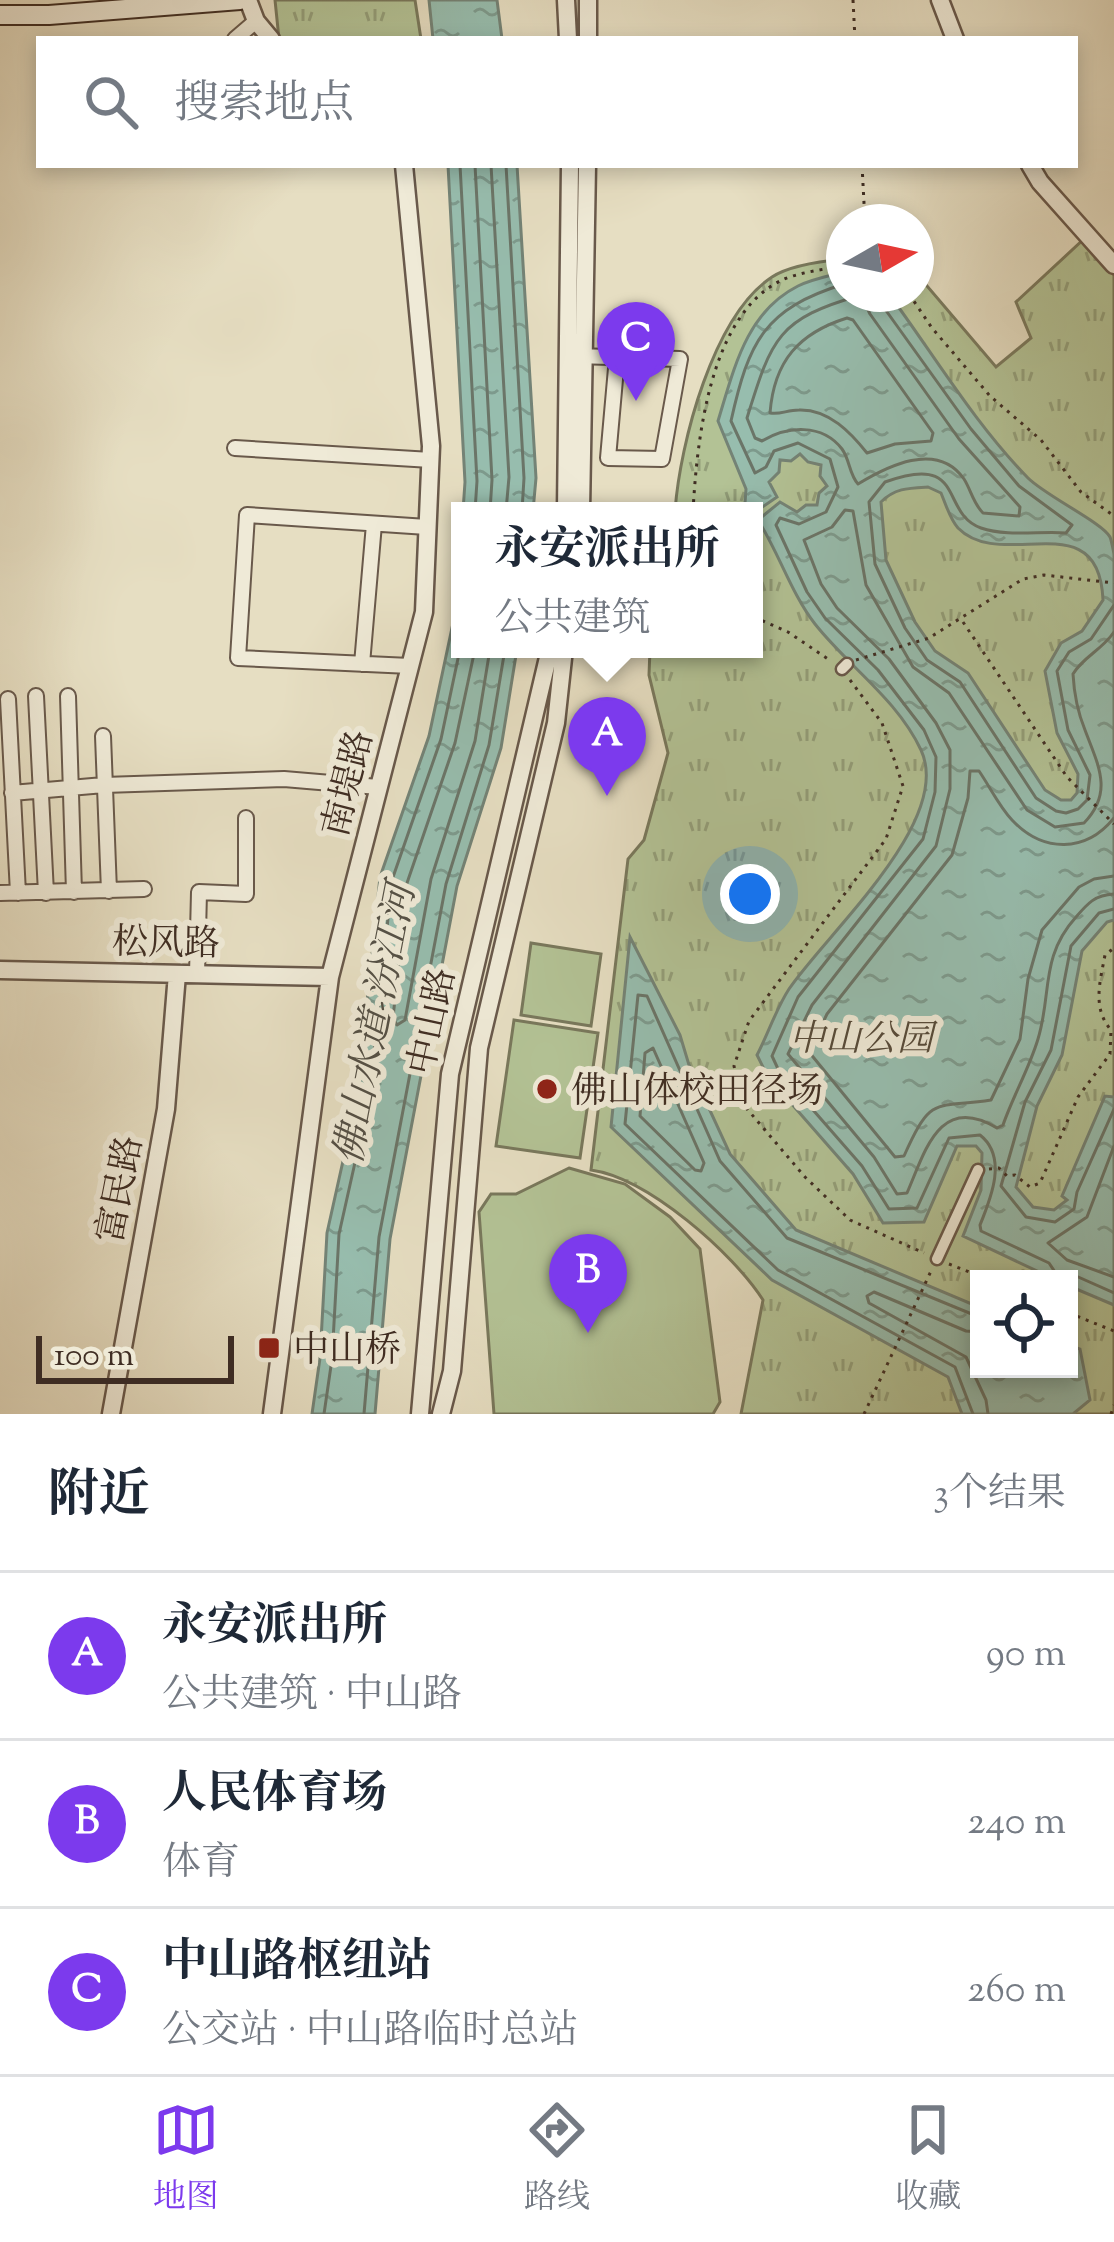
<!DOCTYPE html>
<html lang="zh">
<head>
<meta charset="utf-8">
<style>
	body { margin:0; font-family:"Sorts Mill Goudy","Noto Serif SC",serif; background:#f2f2f3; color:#1f2937 }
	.controls { position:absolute; right:36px; bottom:36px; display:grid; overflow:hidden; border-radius:0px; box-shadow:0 6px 18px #0003 }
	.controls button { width:108px; height:108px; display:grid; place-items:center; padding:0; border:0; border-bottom:3px solid #e0e1e3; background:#fff; color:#1f2937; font:60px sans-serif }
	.compass { position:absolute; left:826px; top:204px; width:108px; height:108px; border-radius:50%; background:#fff; box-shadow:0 6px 18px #0003; rotate:81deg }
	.scale { position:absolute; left:36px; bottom:30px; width:198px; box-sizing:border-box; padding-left:12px; border:6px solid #3f2d23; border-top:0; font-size:33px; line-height:42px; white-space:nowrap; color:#3f2d23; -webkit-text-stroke:9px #efead7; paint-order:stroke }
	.you { position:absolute; left:750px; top:894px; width:42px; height:42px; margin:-30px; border:9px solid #fff; border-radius:50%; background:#1a73e8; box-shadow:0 0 0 18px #1a73e833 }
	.badge { display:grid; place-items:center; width:78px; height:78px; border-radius:50%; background:#7c3aed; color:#fff; font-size:39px; font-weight:700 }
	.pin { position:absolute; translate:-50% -99px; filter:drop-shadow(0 3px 6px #0008) }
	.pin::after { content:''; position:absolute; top:63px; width:42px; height:36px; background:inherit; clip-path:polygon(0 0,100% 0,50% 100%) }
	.popup { position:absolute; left:451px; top:502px; width:312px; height:156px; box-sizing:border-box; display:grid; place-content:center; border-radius:0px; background:#fff; filter:drop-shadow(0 3px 9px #0005); font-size:39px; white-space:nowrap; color:#747a83 }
	.popup b { font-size:45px; color:#1f2937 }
	.popup::after { content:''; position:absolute; left:50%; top:100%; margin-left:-24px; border:24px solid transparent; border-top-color:#fff }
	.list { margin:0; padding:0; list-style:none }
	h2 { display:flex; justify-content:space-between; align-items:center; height:156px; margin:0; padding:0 48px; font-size:51px }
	h2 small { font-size:39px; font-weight:400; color:#747a83 }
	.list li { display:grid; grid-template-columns:78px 1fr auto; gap:36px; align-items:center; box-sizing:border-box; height:168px; padding:0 48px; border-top:3px solid #e0e1e3 }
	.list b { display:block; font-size:45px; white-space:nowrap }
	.list p { margin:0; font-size:39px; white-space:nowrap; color:#747a83 }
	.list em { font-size:39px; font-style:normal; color:#747a83 }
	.icon { flex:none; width:66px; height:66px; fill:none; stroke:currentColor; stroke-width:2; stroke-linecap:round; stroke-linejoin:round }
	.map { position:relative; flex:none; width:1114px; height:1414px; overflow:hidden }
	.search { position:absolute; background:#fff; box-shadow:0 6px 18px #0003; left:36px; right:36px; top:36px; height:132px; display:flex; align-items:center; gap:30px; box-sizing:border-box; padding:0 42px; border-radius:0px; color:#747a83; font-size:45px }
	.sheet { height:660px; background:#fff }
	nav { display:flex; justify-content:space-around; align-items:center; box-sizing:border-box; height:168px; border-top:3px solid #e0e1e3; background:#fff; font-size:33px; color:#747a83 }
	nav a { display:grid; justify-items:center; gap:6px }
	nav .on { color:#7c3aed }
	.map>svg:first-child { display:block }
	.grass { fill:url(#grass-tufts); stroke:#79785c; stroke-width:3; fill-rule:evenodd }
	.pitch { fill:#b3c295; stroke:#79785c; stroke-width:3 }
	.water { fill:url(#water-ripples); stroke:#748376; stroke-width:3; fill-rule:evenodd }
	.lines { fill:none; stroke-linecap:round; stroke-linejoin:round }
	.shore { stroke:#6b7568; stroke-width:3 }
	.pedestrian-casing { stroke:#69594b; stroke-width:15 }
	.minor-casing { stroke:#69594b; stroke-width:18 }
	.tertiary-casing { stroke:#69594b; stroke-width:21 }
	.secondary-casing { stroke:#3f2d23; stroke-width:22 }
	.path { stroke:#3f2d23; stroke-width:3; stroke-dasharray:3 6; stroke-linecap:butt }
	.pedestrian { stroke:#efead7; stroke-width:10 }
	.minor { stroke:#efead7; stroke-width:14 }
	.tertiary { stroke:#efead7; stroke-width:16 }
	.secondary { stroke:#efead7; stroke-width:18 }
	.poi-dot { fill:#8f2418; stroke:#efead7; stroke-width:4.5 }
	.labels { text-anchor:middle; stroke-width:12; stroke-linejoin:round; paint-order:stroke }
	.street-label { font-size:36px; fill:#3f2d23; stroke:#efead7 }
	.park-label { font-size:36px; font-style:italic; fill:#564b3a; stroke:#efead7 }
	.poi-label { font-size:36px; fill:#3f2d23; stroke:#efead7; text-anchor:start }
	.water-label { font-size:39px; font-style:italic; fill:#555146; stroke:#efead7 }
</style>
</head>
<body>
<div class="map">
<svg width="1114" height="1414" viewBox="0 0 1114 1414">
	<defs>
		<pattern id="grass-tufts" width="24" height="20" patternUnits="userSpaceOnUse" patternTransform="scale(3)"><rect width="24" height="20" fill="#b3c295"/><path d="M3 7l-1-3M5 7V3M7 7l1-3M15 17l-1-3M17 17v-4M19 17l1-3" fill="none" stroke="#939e79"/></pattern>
		<pattern id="water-ripples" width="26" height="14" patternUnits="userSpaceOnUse" patternTransform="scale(3)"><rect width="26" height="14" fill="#97bdae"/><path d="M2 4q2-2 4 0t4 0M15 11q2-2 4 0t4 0" fill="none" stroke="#7d9a8d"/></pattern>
	</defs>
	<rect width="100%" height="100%" fill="#e6dec2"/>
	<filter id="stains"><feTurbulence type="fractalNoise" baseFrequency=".00167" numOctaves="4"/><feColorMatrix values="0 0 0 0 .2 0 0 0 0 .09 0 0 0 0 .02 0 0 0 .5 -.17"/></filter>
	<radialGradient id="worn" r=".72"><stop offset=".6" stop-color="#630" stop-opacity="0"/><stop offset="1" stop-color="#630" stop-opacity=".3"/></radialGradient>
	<!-- grass -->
	<path class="grass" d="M275,0H415L421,39H279Z
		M1085,238L1114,275V1414H741L763,1300C733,1253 648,1178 591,1170L628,859L644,840L668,753L649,675L650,649H754V511H675C680,443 713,316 772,277C790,265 823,261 844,259V294H916V273L996,367L1031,338L1016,302ZM979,1279H1069V1369H979Z"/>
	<!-- pitch -->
	<path class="pitch" d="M531,943L601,954L591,1026L521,1015Z
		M514,1020L598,1033L580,1158L496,1146Z
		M569,1168L625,1184L670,1217L700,1249L720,1402L713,1414H494L479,1212L491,1194H516Z"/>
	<!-- water -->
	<path class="water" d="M429,0H497L502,39H433Z
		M448,165H517L536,478L533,511H463L465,482Z
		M844,272V294H889C934,355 975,424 1028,478C1046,496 1103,523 1110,537C1111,539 1114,553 1114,555V920L1107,922L1082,951L1062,1055L1037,1106L1016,1187L1033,1207L1054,1210L1067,1200L1062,1196L1105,1096L1114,1097V1305L1069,1286V1279H1054L963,1236L981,1190L982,1153L976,1146H957L924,1222L883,1223L853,1174L768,1077L757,1055C768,1034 776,1009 789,989C826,934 954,821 921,750C897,699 849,667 815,624C791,593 779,553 758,520L780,502L797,512L806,505H817L819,493L827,486L820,476L821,465L808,462L800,454L791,461L780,460L779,472L769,482L777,497L755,512L745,503L746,489L718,421C734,369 746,312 798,286C812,279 829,276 844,272ZM928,487L941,493C946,505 950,519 958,528C1002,573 1099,501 1103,600L1082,631L1061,643L1045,671L1057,733L1078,774L1077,793L1071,800H1061L1045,790L968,673L935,651L915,622L886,560L881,502C895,488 909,488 928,487Z
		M460,556V649H517L501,748L457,886L390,1239L375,1414H312L320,1358L327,1233L357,1098L380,877L429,736L456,609Z
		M630,937L680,1035L689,1065L730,1154L796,1230L979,1307V1369H1069V1345L1080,1349L1090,1400L1073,1414H962L948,1377L772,1280L611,1127Z"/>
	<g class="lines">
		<!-- shore -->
		<path class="shore" d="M460,165L477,481L475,511
			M475,165L492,480L490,511
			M491,165L509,477L506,511
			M506,165L524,478L522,511
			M844,284C764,309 749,341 731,421L755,473L766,467L774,451L798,443L830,459L838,487L826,512L799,524L780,518L776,525L807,592L825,618L878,670L924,730L936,757L935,792L923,839L798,997L772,1056L779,1071L862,1166L889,1209L917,1208L949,1138L980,1135C1008,1157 991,1198 980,1225L981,1231L1049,1263L1059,1278L1076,1276L1114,1293
			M880,294L882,305L971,429L1019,486L1072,525L1066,533C1039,531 1007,537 981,528C939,513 967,452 885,482L869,502L875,564L905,628L927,660L960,682L1036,798L1056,811L1066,813L1078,809L1087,800L1090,775L1068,730L1057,671L1069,652L1091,639L1114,605
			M861,295L870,314L959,439L1020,507L1019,516L983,513C973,503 971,490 964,479C937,440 886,467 858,484C849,474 850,460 842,449C822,423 787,426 762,441L755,438L747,418C772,337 778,319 861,295Z
			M847,318L853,320L933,433L931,441L895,444L867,453C851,433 829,409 799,410C787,410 780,415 770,413C774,361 799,333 847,318Z
			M1114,632C1102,650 1083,657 1073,674C1074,693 1078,713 1085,730C1098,765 1114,792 1084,823L1055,827L1027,810L949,693L913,667L866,585L853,511L845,510L832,527L804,540L821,584L837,608L889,659L936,723L950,750V789L936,846L812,1005L788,1054L874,1157L897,1194L907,1193C925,1152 939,1093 997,1128L1003,1125C1013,1096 1029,1069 1038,1039C1052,993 1040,957 1076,917C1088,903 1095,895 1114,894
			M475,649L455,743L407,883L393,1018L397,1025L405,1020L431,879L475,741L490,649
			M1114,818C1086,853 1043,853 1012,820C999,806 990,787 979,771H970L968,798L952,855L827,1014L809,1052L895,1157L904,1156C932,1094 933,1109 991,1100L1020,1039L1028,979L1042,930L1079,887L1094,879L1114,876
			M1114,909L1099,913L1071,946L1051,1050L1025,1102L1001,1186L1026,1217L1055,1222L1074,1209L1077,1192L1114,1109
			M653,1048L704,1163L701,1171L695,1170L640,1116L645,1053Z
			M1114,1146L1087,1217L1048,1243L1067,1260L1114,1277
			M979,1332L966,1331L874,1292L867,1296L869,1303L966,1357L986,1400L988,1414
			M324,1414L332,1359L339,1234L369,1100L392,880L441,739L460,649
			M364,1414L379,1237L446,884L489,745L505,649
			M973,1414L955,1367L778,1270L625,1124L638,995L647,996L720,1161L787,1238L979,1317"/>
		<!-- pedestrian casing -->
		<g class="pedestrian-casing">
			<path id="pedestrian" d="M842,669L847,664
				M937,1259L978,1170"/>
		</g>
		<!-- minor casing -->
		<g class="minor-casing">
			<path id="minor" d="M235,39L256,21
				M575,356L680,359L662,459L608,458L617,357
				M235,448L431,460
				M362,664L374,524
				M410,666L238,658L247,515L427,527
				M36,696L46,893
				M68,696L74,892
				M8,699L18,893
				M103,736L109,891
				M12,793L104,785L284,779L378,787
				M0,893L144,889
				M197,974L199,892L246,894V818"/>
		</g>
		<!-- tertiary casing -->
		<g class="tertiary-casing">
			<path id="tertiary" d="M248,0L256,21L271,39
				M566,0L568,39
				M940,0L955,39
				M588,39V0
				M1030,165L1040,182L1114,265
				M566,511L570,165
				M581,511L587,165
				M0,970L330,977
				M111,1414L166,1109L177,974
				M272,1414L330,977L424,612L431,446L404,165
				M420,1414L450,1074L550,649
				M441,1414L452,1371L479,1048L556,723L564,649"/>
		</g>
		<!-- secondary casing -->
		<g class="secondary-casing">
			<path id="secondary" d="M0,15H49L240,0"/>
		</g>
		<!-- path -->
		<path class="path" d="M853,0L855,39
			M862,165L865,222
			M909,294L932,328L990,396L1041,440L1081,492L1114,516
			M693,511C697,441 709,317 780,281C798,272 824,270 844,265
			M754,617L788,632L831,661
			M963,622L1067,777L1114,824
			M856,660L929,638L1023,579L1044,575L1114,583
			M850,680L882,723L903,786L886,839L749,1021L734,1066L742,1103L805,1177L850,1220L924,1253
			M989,1169L999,1168L1007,1176L1015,1175L1030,1187L1040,1183L1078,1097L1110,1054L1111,1030C1092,1008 1100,982 1105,955L1114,948
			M949,1264L987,1279
			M1069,1313L1114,1331
			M864,1414L932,1269
			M1111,1414L1114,1405"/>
		<!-- pedestrian -->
		<use href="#pedestrian" class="pedestrian"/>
		<!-- minor -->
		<use href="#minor" class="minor"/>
		<!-- tertiary -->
		<use href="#tertiary" class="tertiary"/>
		<!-- secondary -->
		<use href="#secondary" class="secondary"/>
	</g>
	<!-- markers -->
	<g class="poi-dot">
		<circle cx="547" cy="1089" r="12"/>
		<rect x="257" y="1336" width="24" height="24" rx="6"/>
	</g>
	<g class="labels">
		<!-- street labels -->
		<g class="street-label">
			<text transform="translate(346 783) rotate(-76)" y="13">南堤路</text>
			<text transform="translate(166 941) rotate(1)" y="13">松风路</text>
			<text transform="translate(430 1021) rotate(-78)" y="13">中山路</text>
			<text transform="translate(118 1189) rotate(-79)" y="13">富民路</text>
		</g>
		<!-- park labels -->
		<g class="park-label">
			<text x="861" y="1050">中山公园</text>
		</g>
		<!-- poi labels -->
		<g class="poi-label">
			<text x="571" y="1102">佛山体校田径场</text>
			<text x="293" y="1361">中山桥</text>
		</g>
		<!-- water labels -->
		<g class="water-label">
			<text transform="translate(373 1024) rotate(-79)" y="14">佛山水道-汾江河</text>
		</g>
	</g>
	<rect width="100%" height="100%" filter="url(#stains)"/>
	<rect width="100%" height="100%" fill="url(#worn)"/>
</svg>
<div class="controls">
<button><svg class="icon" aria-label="locate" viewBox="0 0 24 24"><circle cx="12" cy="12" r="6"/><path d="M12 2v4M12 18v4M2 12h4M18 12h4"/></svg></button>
</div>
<svg class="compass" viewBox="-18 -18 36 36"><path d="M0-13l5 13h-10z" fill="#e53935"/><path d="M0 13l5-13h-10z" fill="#747a83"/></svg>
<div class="scale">100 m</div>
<div class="you"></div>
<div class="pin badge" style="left:607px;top:796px">A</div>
<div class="popup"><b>永安派出所</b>公共建筑</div>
<div class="pin badge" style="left:588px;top:1333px">B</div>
<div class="pin badge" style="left:636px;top:401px">C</div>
<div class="search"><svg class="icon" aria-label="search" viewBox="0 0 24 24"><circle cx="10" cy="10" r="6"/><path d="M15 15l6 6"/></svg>搜索地点</div>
</div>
<section class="sheet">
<h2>附近<small>3个结果</small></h2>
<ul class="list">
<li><span class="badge">A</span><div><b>永安派出所</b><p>公共建筑 · 中山路</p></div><em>90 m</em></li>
<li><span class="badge">B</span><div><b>人民体育场</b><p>体育</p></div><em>240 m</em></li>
<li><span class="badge">C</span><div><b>中山路枢纽站</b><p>公交站 · 中山路临时总站</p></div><em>260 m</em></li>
</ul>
</section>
<nav>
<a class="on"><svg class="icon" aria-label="map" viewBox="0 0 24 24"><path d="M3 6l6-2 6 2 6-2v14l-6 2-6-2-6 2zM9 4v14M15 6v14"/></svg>地图</a>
<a><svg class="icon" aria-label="directions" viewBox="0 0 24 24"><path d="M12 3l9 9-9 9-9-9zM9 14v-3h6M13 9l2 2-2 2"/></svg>路线</a>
<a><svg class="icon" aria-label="saved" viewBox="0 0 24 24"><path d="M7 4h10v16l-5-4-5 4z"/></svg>收藏</a>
</nav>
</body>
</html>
